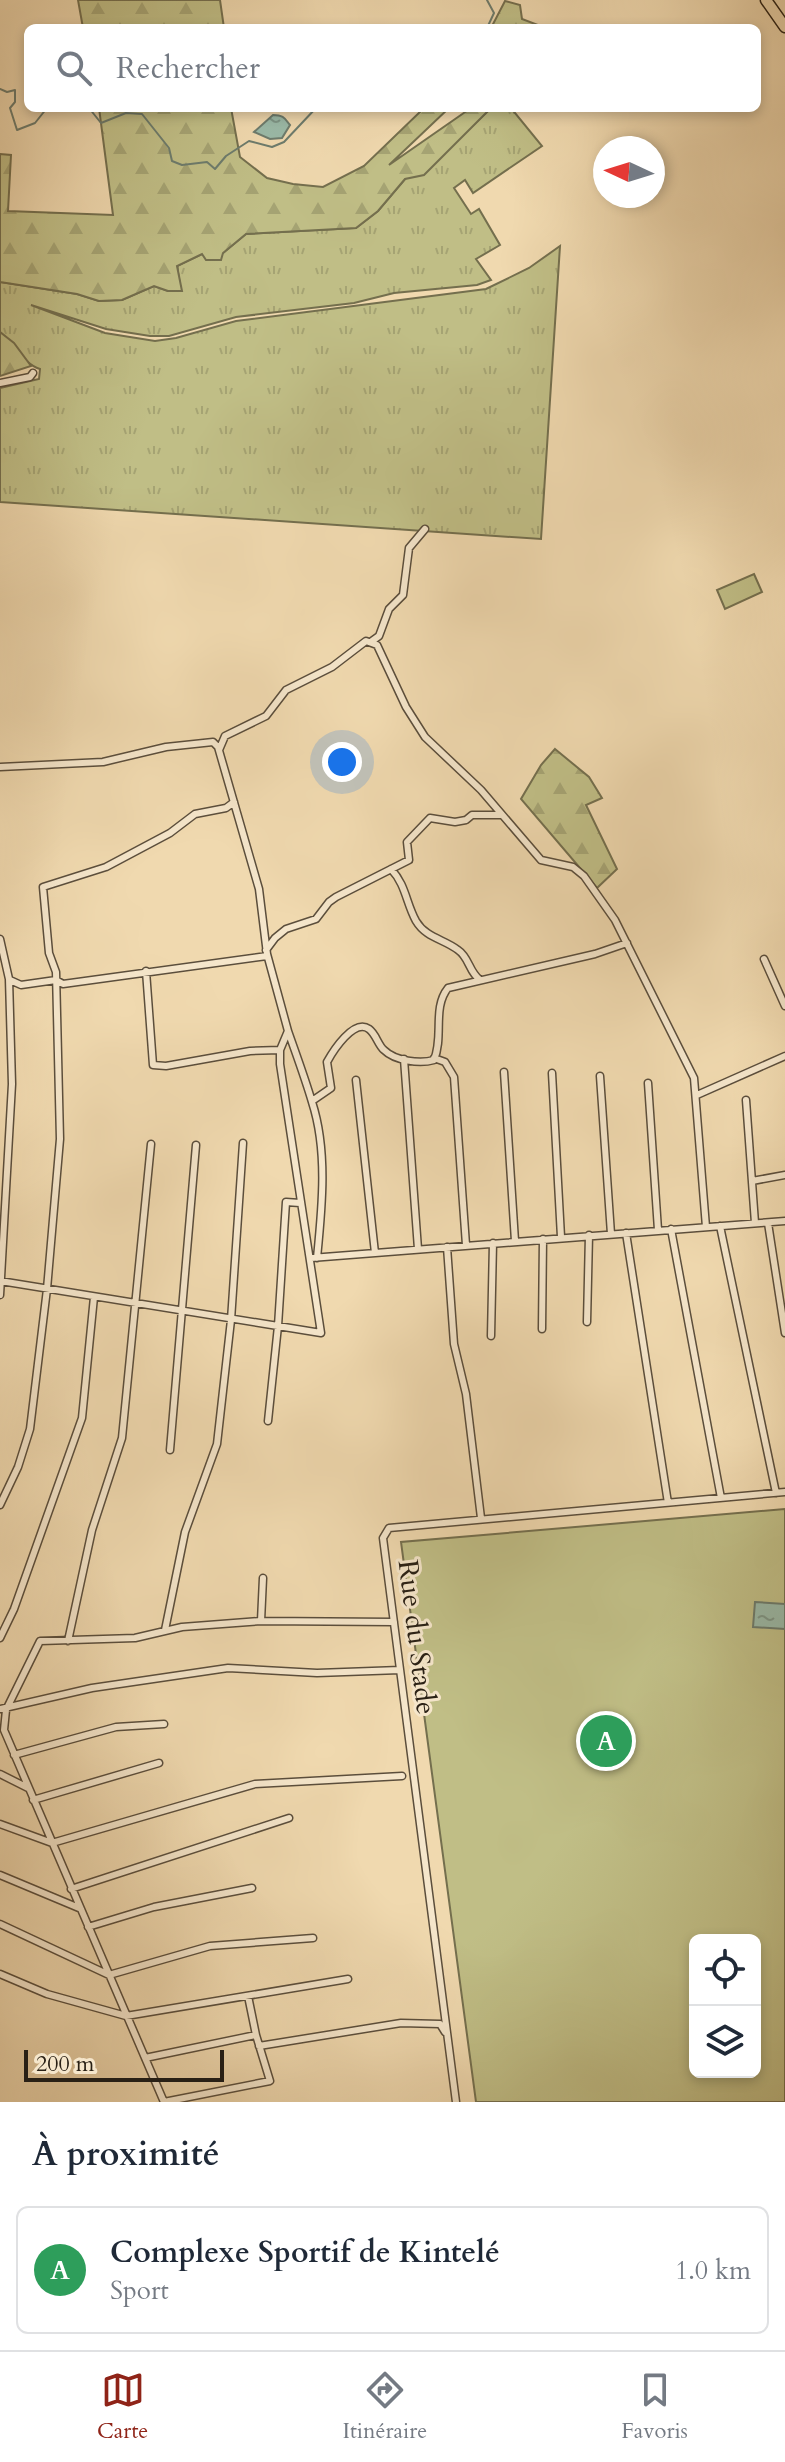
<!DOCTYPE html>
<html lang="fr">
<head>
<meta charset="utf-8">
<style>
	body { margin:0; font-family:Cardo,serif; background:#f2f2f3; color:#1f2937 }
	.controls { position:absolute; right:24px; bottom:24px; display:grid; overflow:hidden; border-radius:12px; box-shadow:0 4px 12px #0003 }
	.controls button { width:72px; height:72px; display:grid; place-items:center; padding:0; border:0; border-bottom:2px solid #e0e1e3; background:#fff; color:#1f2937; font:40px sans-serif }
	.compass { position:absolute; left:593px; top:136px; width:72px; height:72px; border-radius:50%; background:#fff; box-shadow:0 4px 12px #0003; rotate:274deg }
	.scale { position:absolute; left:24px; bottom:20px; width:200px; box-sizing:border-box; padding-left:8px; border:4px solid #292015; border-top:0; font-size:22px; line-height:28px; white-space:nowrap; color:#292015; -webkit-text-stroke:6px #f5e6cb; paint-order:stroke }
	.you { position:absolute; left:342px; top:762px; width:28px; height:28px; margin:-20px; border:6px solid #fff; border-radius:50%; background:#1a73e8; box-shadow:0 0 0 12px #1a73e833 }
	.badge { display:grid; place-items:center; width:52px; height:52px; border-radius:50%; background:#8f2418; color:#fff; font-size:26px; font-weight:700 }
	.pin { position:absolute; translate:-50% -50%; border:4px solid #fff; box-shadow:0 2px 8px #0006 }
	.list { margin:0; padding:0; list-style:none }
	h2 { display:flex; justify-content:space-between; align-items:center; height:104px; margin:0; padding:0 32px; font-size:34px }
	h2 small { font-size:26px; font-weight:400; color:#747a83 }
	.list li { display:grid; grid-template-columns:52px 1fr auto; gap:24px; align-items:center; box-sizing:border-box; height:128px; margin:0 16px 16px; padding:0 16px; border:2px solid #e0e1e3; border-radius:12px }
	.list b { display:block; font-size:30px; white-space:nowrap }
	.list p { margin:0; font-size:26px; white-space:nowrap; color:#747a83 }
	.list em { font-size:26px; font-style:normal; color:#747a83 }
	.icon { flex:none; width:44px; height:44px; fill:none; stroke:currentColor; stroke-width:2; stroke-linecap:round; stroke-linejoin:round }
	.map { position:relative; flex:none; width:785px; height:2102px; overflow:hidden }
	.search { position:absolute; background:#fff; box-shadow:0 4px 12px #0003; left:24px; right:24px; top:24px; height:88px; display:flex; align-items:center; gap:20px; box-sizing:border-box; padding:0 28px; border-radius:12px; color:#747a83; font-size:30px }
	.sheet { height:248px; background:#fff }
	nav { display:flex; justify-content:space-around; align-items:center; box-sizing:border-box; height:112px; border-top:2px solid #e0e1e3; background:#fff; font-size:22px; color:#747a83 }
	nav a { display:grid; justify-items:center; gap:4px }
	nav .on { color:#8f2418 }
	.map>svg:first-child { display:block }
	.grass { fill:url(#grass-tufts); stroke:#746f4e; stroke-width:2 }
	.forest { fill:url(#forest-firs); stroke:#746f4e; stroke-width:2 }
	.park { fill:#c0be86; stroke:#746f4e; stroke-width:2; fill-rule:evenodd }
	.water { fill:url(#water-ripples); stroke:#6d7c6d; stroke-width:2 }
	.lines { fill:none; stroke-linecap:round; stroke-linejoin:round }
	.stream { stroke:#6d7c6d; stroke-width:2 }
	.minor-casing { stroke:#5b4e3c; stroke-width:9 }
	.primary-casing { stroke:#292015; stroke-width:13 }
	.minor { stroke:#f5e6cb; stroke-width:6 }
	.primary { stroke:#f0d9af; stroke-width:10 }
	.labels { text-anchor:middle; stroke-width:6; stroke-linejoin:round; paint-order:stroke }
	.street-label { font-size:28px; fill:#292015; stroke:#f5e6cb }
</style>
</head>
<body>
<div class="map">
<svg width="785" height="2102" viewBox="0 0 785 2102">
	<defs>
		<pattern id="grass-tufts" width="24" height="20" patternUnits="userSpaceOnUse" patternTransform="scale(2)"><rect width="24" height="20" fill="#c0be86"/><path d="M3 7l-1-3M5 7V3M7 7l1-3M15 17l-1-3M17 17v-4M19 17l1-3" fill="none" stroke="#a5a373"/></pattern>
		<pattern id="forest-firs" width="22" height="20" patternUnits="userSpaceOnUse" patternTransform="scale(2)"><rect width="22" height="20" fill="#c0be86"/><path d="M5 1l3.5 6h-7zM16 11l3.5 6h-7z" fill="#a5a373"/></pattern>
		<pattern id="water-ripples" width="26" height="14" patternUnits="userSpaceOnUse" patternTransform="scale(2)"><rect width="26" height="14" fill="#9abaa8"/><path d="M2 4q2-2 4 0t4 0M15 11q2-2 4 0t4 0" fill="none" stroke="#7e9788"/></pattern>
	</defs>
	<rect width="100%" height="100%" fill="#f0d9af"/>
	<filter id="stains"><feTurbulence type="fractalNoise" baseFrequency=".0025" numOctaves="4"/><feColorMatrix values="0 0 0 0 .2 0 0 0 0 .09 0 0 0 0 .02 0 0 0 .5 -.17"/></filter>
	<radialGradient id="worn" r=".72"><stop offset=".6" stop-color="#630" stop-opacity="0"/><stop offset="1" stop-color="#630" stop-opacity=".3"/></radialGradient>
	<!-- grass -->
	<path class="grass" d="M491,108H511L542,146L473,193L465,180L454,188L471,214L479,209L500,245L476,259L491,280L477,285L394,293L354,303L236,317L169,336H150L106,329L31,305L105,333L155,341L176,338L236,321L486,289L529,268L560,246L541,539L0,502V388L39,379L40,369C24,364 13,343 0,332V282L77,294L99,301L122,300L154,286L168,291H181L177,266L202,254L223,253L246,234L356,228L378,211L405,179L461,137Z"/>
	<!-- forest -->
	<path class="forest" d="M78,0H220L224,28H83Z
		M505,1L520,5L522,19L538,25L534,28H491Z
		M99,108H231L240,157L267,178L293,184L323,187L364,166L424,108H449L389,165L471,108H491L424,175L405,179L378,211L356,228L246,234L223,253L221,260H206L202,254L177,266L182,291H168L154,286L122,300L99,301L77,294L0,282V154L11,155L8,211L113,215Z
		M0,332L14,343L31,366L0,376Z
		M555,749L589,777L602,798L586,805L617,869L597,888L521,799L541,765Z"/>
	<!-- park -->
	<path class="park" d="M754,574L762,592L725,609L717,590Z
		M785,1509V2102H476L401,1542ZM695,1940H755V2072H695Z"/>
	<!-- water -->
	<path class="water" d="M273,115C284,115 285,119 290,125L282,138L270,139L254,132Z
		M755,1602L785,1604V1629L753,1627Z"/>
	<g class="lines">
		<!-- stream -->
		<path class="stream" d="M487,28L494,13L487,0
			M0,89L7,92L15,90V102L10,108L17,130L35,123L47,108
			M89,108L101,123L126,113L142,114L169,148L172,161L182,165L207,162L215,169L226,156L249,141L272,147L284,142L316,108
			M358,108H362"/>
		<!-- minor casing -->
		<g class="minor-casing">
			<path id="minor" d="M0,383L30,377L33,373
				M372,641L379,636L389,609L403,595L409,548L425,529
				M219,750L225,736L266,716L286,690L332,667L366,641L377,645L406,707L425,737L481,790L541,860L573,867L584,876L615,920L694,1078L706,1227
				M0,767L103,762L166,747L213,742L218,747L259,889L267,954L288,1031L280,1050V1064L321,1333L0,1281
				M391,869C406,885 406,903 416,921C426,938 444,939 458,950C469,957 469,972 480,980
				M0,939L9,979L12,1084L0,1295
				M266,950L275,938L286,929L316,919L329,902L336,897L409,860L407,842L430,818L455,822L466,820L472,815H502
				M764,959L785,1006
				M146,971L153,1065L166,1066L250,1051L280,1050
				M10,980L21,985L56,980L63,984L267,956
				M288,1031C296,1054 305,1078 312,1102C328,1151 322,1208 317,1258
				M434,1058L445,1062L454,1077L466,1245
				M404,1059L418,1249
				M504,1072L515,1241
				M552,1073L561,1237
				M600,1076L611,1234
				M356,1080L375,1253
				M648,1083L658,1230
				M697,1095L785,1056
				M746,1100L755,1223
				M312,1101L331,1088L327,1062C333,1051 354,1018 369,1029C376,1034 378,1045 384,1050C395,1061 420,1064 434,1060C444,1036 432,1008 448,988L595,954L627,943
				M752,1181L785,1175
				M768,1223L785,1333
				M720,1226L776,1493
				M671,1229L721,1498
				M626,1233L668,1503
				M447,1247L454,1344L466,1394L481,1518
				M311,1258L785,1221
				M587,1322L589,1235
				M542,1329L543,1239
				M491,1336L493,1243
				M268,1421L278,1326L286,1202L300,1203
				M170,1450L196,1145
				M0,1505L18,1467L30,1429L47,1289L60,1139L56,972L49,953L43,887L106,867L170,833L195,814L226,808L234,802
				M261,1621L263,1578
				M165,1630L185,1532L217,1444L231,1320L243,1143
				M0,1638L14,1609L82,1418L94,1297
				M68,1641L92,1530L122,1438L151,1144
				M0,1709L92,1688L228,1668L317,1673L400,1670
				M14,1755L116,1727L164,1724
				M0,1774L28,1788
				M33,1800L159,1763
				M0,1824L52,1843L255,1784L402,1776
				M0,1875L79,1908
				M71,1889L289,1818
				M0,1924L109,1975L210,1946L313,1938
				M88,1927L154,1907L252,1888
				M0,1974L47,1994L126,2016L348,1979
				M248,1996L256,2035L270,2081L164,2102L4,1730L6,1710L40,1641L135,1638L182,1627L261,1621L394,1622
				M259,2046L401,2023L440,2024L445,2032
				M145,2058L256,2035
				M456,2102L383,1538L389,1528L785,1492"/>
		</g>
		<!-- primary casing -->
		<g class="primary-casing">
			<path id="primary" d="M766,0L785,27"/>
		</g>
		<!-- minor -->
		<use href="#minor" class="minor"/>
		<!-- primary -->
		<use href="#primary" class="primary"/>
	</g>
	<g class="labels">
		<!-- street labels -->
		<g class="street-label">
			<text transform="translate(418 1637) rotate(83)" y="10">Rue du Stade</text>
		</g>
	</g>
	<rect width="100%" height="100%" filter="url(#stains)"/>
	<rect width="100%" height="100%" fill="url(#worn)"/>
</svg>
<div class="controls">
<button><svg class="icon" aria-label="locate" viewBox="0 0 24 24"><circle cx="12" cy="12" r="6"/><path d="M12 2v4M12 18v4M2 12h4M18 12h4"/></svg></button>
<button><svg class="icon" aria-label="layers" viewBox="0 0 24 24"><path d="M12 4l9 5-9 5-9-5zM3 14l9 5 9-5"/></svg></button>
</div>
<svg class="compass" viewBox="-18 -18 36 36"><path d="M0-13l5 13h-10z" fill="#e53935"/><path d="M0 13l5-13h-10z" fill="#747a83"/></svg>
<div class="scale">200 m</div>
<div class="you"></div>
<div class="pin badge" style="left:606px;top:1741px;background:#2e9e5b">A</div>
<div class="search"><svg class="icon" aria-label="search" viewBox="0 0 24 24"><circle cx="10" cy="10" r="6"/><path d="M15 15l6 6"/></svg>Rechercher</div>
</div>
<section class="sheet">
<h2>À proximité<small></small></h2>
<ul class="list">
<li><span class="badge" style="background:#2e9e5b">A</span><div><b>Complexe Sportif de Kintelé</b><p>Sport</p></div><em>1.0 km</em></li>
</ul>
</section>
<nav>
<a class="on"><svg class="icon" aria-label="map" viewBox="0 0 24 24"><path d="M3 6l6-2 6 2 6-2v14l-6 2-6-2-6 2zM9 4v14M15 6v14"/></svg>Carte</a>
<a><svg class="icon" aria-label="directions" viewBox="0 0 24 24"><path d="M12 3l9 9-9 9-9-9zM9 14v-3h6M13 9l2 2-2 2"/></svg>Itinéraire</a>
<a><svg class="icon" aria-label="saved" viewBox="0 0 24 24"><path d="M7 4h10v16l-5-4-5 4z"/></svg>Favoris</a>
</nav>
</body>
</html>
